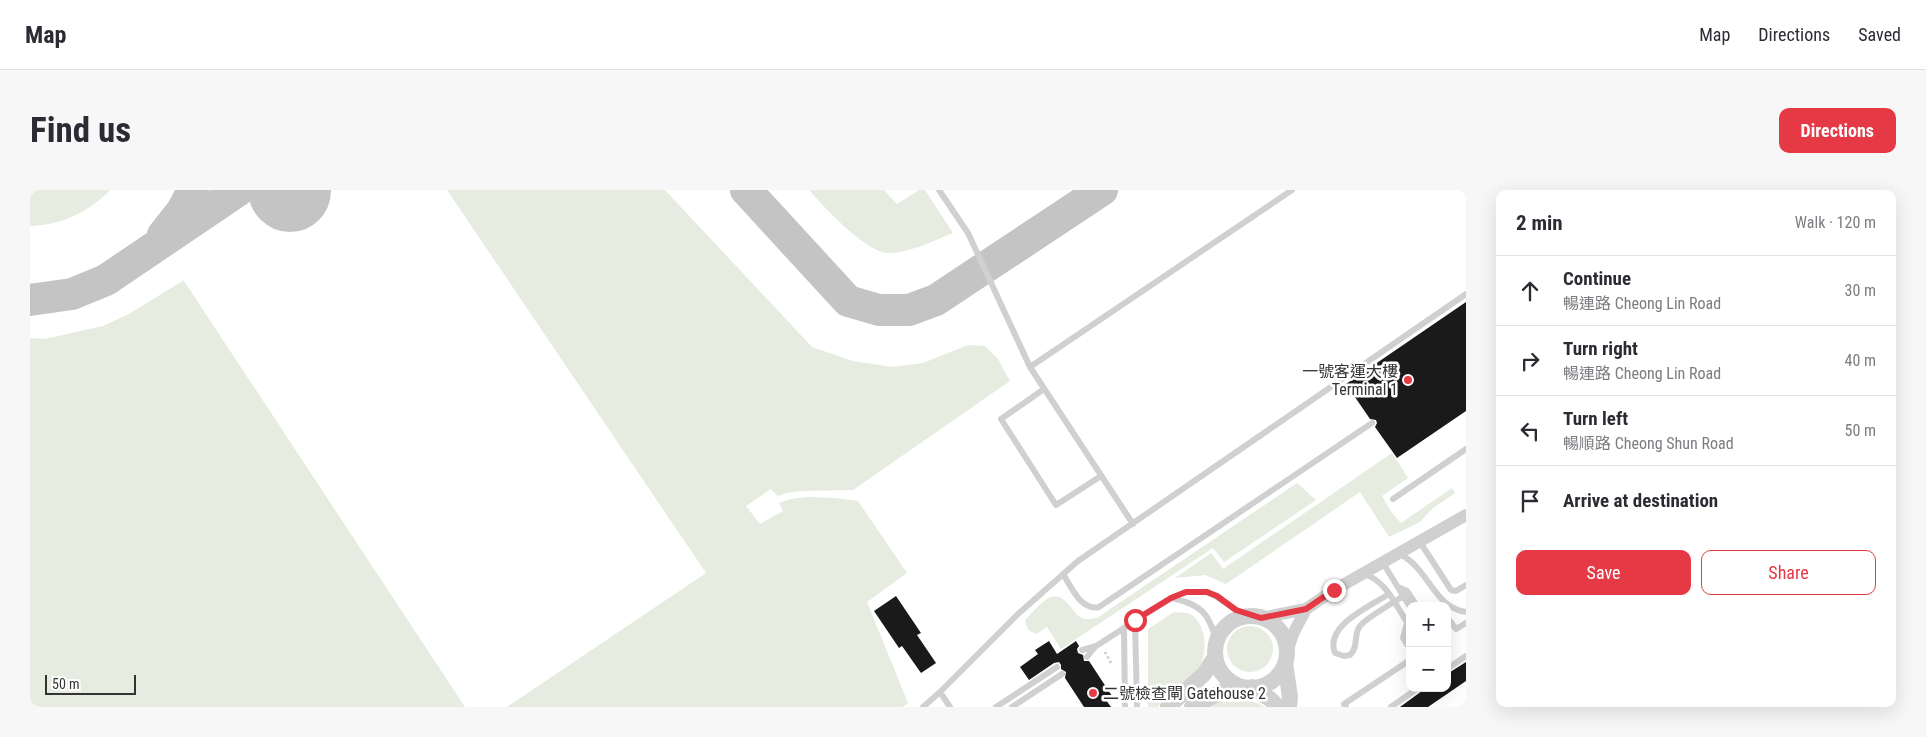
<!DOCTYPE html>
<html lang="en">
<head>
<meta charset="utf-8">
<style>
	body { margin:0; font-family:"Roboto Condensed","Noto Sans TC",sans-serif; background:#f7f7f7; color:#2b2b33 }
	.controls { position:absolute; right:15px; bottom:15px; display:grid; overflow:hidden; border-radius:10px; box-shadow:0 5px 20px #0002 }
	.controls button { width:45px; height:45px; display:grid; place-items:center; padding:0; border:0; border-bottom:1px solid #e1e1e2; background:#fff; color:#2b2b33; font:25px sans-serif }
	.scale { position:absolute; left:15px; bottom:12px; width:91px; box-sizing:border-box; padding-left:5px; border:2px solid #333; border-top:0; font-size:14px; line-height:18px; white-space:nowrap; color:#333; -webkit-text-stroke:4px #fff; paint-order:stroke }
	.stop { position:absolute; width:15px; height:15px; margin:-11px; border:4px solid #e63946; border-radius:50%; background:#fff }
	.stop.end { background:#e63946; border-color:#fff; box-shadow:0 1px 5px #0008 }
	.list { margin:0; padding:0; list-style:none }
	h2 { display:flex; justify-content:space-between; align-items:center; height:65px; margin:0; padding:0 20px; font-size:21px }
	h2 small { font-size:16px; font-weight:400; color:#7c7c81 }
	.list li { display:grid; grid-template-columns:32px 1fr auto; gap:15px; align-items:center; box-sizing:border-box; height:70px; padding:0 20px; border-top:1px solid #e1e1e2 }
	.list b { display:block; font-size:19px; white-space:nowrap }
	.list p { margin:0; font-size:16px; white-space:nowrap; color:#7c7c81 }
	.list em { font-size:16px; font-style:normal; color:#7c7c81 }
	.actions { display:flex; gap:10px; padding:15px 20px }
	.actions a { flex:1; padding:11px 0; border:1px solid #e63946; border-radius:10px; text-align:center; font-size:18px; color:#e63946 }
	.actions .main { background:#e63946; color:#fff }
	.icon { flex:none; width:28px; height:28px; fill:none; stroke:currentColor; stroke-width:2; stroke-linecap:round; stroke-linejoin:round }
	.map { position:relative; flex:none; width:1436px; height:517px; overflow:hidden; border-radius:10px }
	header { display:flex; align-items:center; gap:30px; box-sizing:border-box; height:70px; padding:0 25px; background:#fff; border-bottom:1px solid #e1e1e2 }
	header strong { font-size:24px }
	nav { display:flex; gap:28px; margin-inline-start:auto; font-size:18px }
	.intro { display:flex; align-items:center; justify-content:space-between; box-sizing:border-box; height:120px; padding:0 30px }
	h1 { margin:0; font-size:35px }
	.button { padding:12px 22px; border-radius:10px; background:#e63946; color:#fff; font-size:18px; font-weight:700 }
	main { display:flex; gap:30px; padding:0 30px }
	aside { flex:1; background:#fff; border-radius:10px; box-shadow:0 5px 20px #0002 }
	.map>svg:first-child { display:block }
	.green { fill:#e6ecdf }
	.lines { fill:none; stroke-linecap:round; stroke-linejoin:round }
	.taxiway { stroke:#c4c4c4; stroke-width:32 }
	.runway { stroke:#c4c4c4; stroke-width:82 }
	.building { fill:#1a1a1a }
	.path { stroke:#cdcdcd; stroke-width:2.5; stroke-dasharray:2.5 2.5; stroke-linecap:butt }
	.service { stroke:#d0d0d0; stroke-width:6 }
	.minor { stroke:#d0d0d0; stroke-width:12 }
	.tertiary { stroke:#d0d0d0; stroke-width:16 }
	.route { stroke:#e63946; stroke-width:6 }
	.poi-dot { fill:#e63946; stroke:#fff; stroke-width:2 }
	.labels { text-anchor:middle; stroke-width:5; stroke-linejoin:round; paint-order:stroke }
	.poi-label { font-size:16px; fill:#333; stroke:#fff; text-anchor:end }
</style>
</head>
<body>
<header>
<strong>Map</strong>
<nav><a>Map</a><a>Directions</a><a>Saved</a></nav>
</header>
<div class="intro"><h1>Find us</h1><a class="button">Directions</a></div>
<main>
<div class="map">
<svg width="1436" height="517" viewBox="0 0 1436 517">
	<rect width="100%" height="100%" fill="#fff"/>
	<!-- green -->
	<path class="green" d="M0,0H80C58,23 31,35 0,36Z
		M417,0H635L782,157L823,171L862,177L893,173L938,155L955,156L968,169L980,191L823,300L771,301L756,303L748,306L741,299L716,316L730,334L753,321L749,313C774,303 802,308 828,311L877,383L837,412L878,513L873,517H477L676,383Z
		M779,0H854L867,14L889,0H895L923,43C903,51 882,62 860,63C838,65 793,16 779,0Z
		M154,90V91L435,517H0V148L15,149L73,136L99,124Z
		M1362,263L1378,288L1352,306L1362,323L1371,333L1422,298L1425,303L1403,318L1390,332L1359,347L1330,302L1196,394L1175,385L1145,388L1181,363L1193,379Z
		M1267,293L1286,310L1194,372L1183,358L1031,459L1017,437L1006,444L998,440L995,430C1001,424 1012,411 1019,408C1037,400 1041,426 1055,429C1058,430 1063,428 1067,428Z
		M1144,422C1149,423 1156,422 1160,424C1177,434 1179,465 1167,480C1154,495 1140,498 1128,517H1118V439Z
		M1197 459a23 23 0 1 1 46 0a23 23 0 1 1-46 0Z
		M1189,510C1205,517 1214,504 1235,517H1178Z"/>
	<g class="lines">
		<!-- taxiway -->
		<path class="taxiway" d="M716,0L818,111L849,120H879L906,110L1072,0
			M133,45L152,21L163,0
			M0,110L42,104L76,90L209,0"/>
		<!-- runway -->
		<path class="runway" d="M259,0L260,1"/>
	</g>
	<!-- building -->
	<path class="building" d="M1436,112V221L1367,268L1345,237L1347,233L1346,230L1340,229L1316,194Z
		M866,406L891,443L887,445L906,473L891,483L872,456L869,458L844,421Z
		M1019,451L1027,464L1046,451L1049,456L1047,459L1048,463L1053,465L1054,471H1059L1082,506L1076,510L1081,517H1054L1035,488L1036,482L1031,479V475L1029,472L1024,473L999,490L990,477L1008,464L1005,460Z
		M1436,472V491L1398,517H1370L1396,498H1417V484Z"/>
	<g class="lines">
		<!-- path -->
		<path class="path" d="M1075,462L1081,473"/>
		<!-- service -->
		<path class="service" d="M909,0L938,43L1000,177L1103,334
			M1000,177L1262,0
			M1014,199L971,229L1026,315L1071,286
			M1363,309L1436,259
			M1390,352L1421,400L1426,401L1436,395
			M1370,364C1399,379 1404,418 1436,422
			M1353,373L1380,417
			M1033,384C1042,398 1051,421 1069,417L1342,233
			M1334,384C1356,391 1365,414 1377,432
			M1368,397L1377,401L1387,416
			M1359,404C1340,416 1294,436 1305,463L1314,466L1320,465C1329,457 1323,445 1330,436C1337,427 1362,414 1373,406
			M1142,408C1172,415 1179,423 1187,453
			M1380,422L1373,448L1380,459
			M1105,430L1107,517
			M1417,430L1420,431L1426,439L1436,433
			M1094,438L1095,517
			M1052,460L1066,456L1141,408L1156,402H1177L1187,407L1206,420L1223,427
			M1057,467L1065,457
			M1417,479L1436,466
			M910,502L920,517
			M893,517L910,502L988,424L1048,371L1436,104
			M966,517L1027,477
			M982,517L1032,484
			M1316,517L1314,514L1380,470
			M1361,517L1388,498"/>
		<!-- minor -->
		<path class="minor" d="M1231,428L1276,419
			M1256,465L1263,444L1276,419L1304,400L1436,325"/>
		<!-- tertiary -->
		<path class="tertiary" d="M1185 462a36 36 0 1 1 72 0a36 36 0 1 1-72 0Z
			M1255,473L1260,507L1259,517
			M1222,497L1240,509L1248,517
			M1138,517L1174,484L1185,467
			M1162,517L1205,495"/>
	</g>
	<g class="lines">
		<!-- route -->
		<path class="route" d="M1105,430L1141,408L1156,402H1177L1187,406L1206,420L1231,428L1276,419L1304,400"/>
	</g>
	<!-- markers -->
	<g class="poi-dot">
		<circle cx="1378" cy="190" r="5"/>
		<circle cx="1063" cy="503" r="5"/>
	</g>
	<g class="labels">
		<!-- poi labels -->
		<g class="poi-label">
			<text x="1368" y="187">一號客運大樓<tspan x="1368" dy="18">Terminal 1</tspan></text>
			<text x="1073" y="509" text-anchor="start">二號檢查閘 Gatehouse 2</text>
		</g>
	</g>
</svg>
<div class="controls">
<button>+</button>
<button>−</button>
</div>
<div class="scale">50 m</div>
<div class="stop" style="left:1105px;top:430px"></div>
<div class="stop end" style="left:1304px;top:400px"></div>
</div>
<aside>
<h2>2 min<small>Walk · 120 m</small></h2>
<ul class="list">
<li><svg class="icon" aria-label="ahead" viewBox="0 0 24 24"><path d="M12 20V5M6 11l6-6 6 6"/></svg><div><b>Continue</b><p>暢連路 Cheong Lin Road</p></div><em>30 m</em></li>
<li><svg class="icon" aria-label="right" viewBox="0 0 24 24"><path d="M7 20v-9h11M14 6l5 5-5 5"/></svg><div><b>Turn right</b><p>暢連路 Cheong Lin Road</p></div><em>40 m</em></li>
<li><svg class="icon" aria-label="left" viewBox="0 0 24 24"><path d="M17 20v-9H6M10 6l-5 5 5 5"/></svg><div><b>Turn left</b><p>暢順路 Cheong Shun Road</p></div><em>50 m</em></li>
<li><svg class="icon" aria-label="arrive" viewBox="0 0 24 24"><path d="M6 21V4h12l-3 4 3 4H6"/></svg><div><b>Arrive at destination</b></div></li>
</ul>
<div class="actions"><a class="main">Save</a><a>Share</a></div>
</aside>
</main>
</body>
</html>
